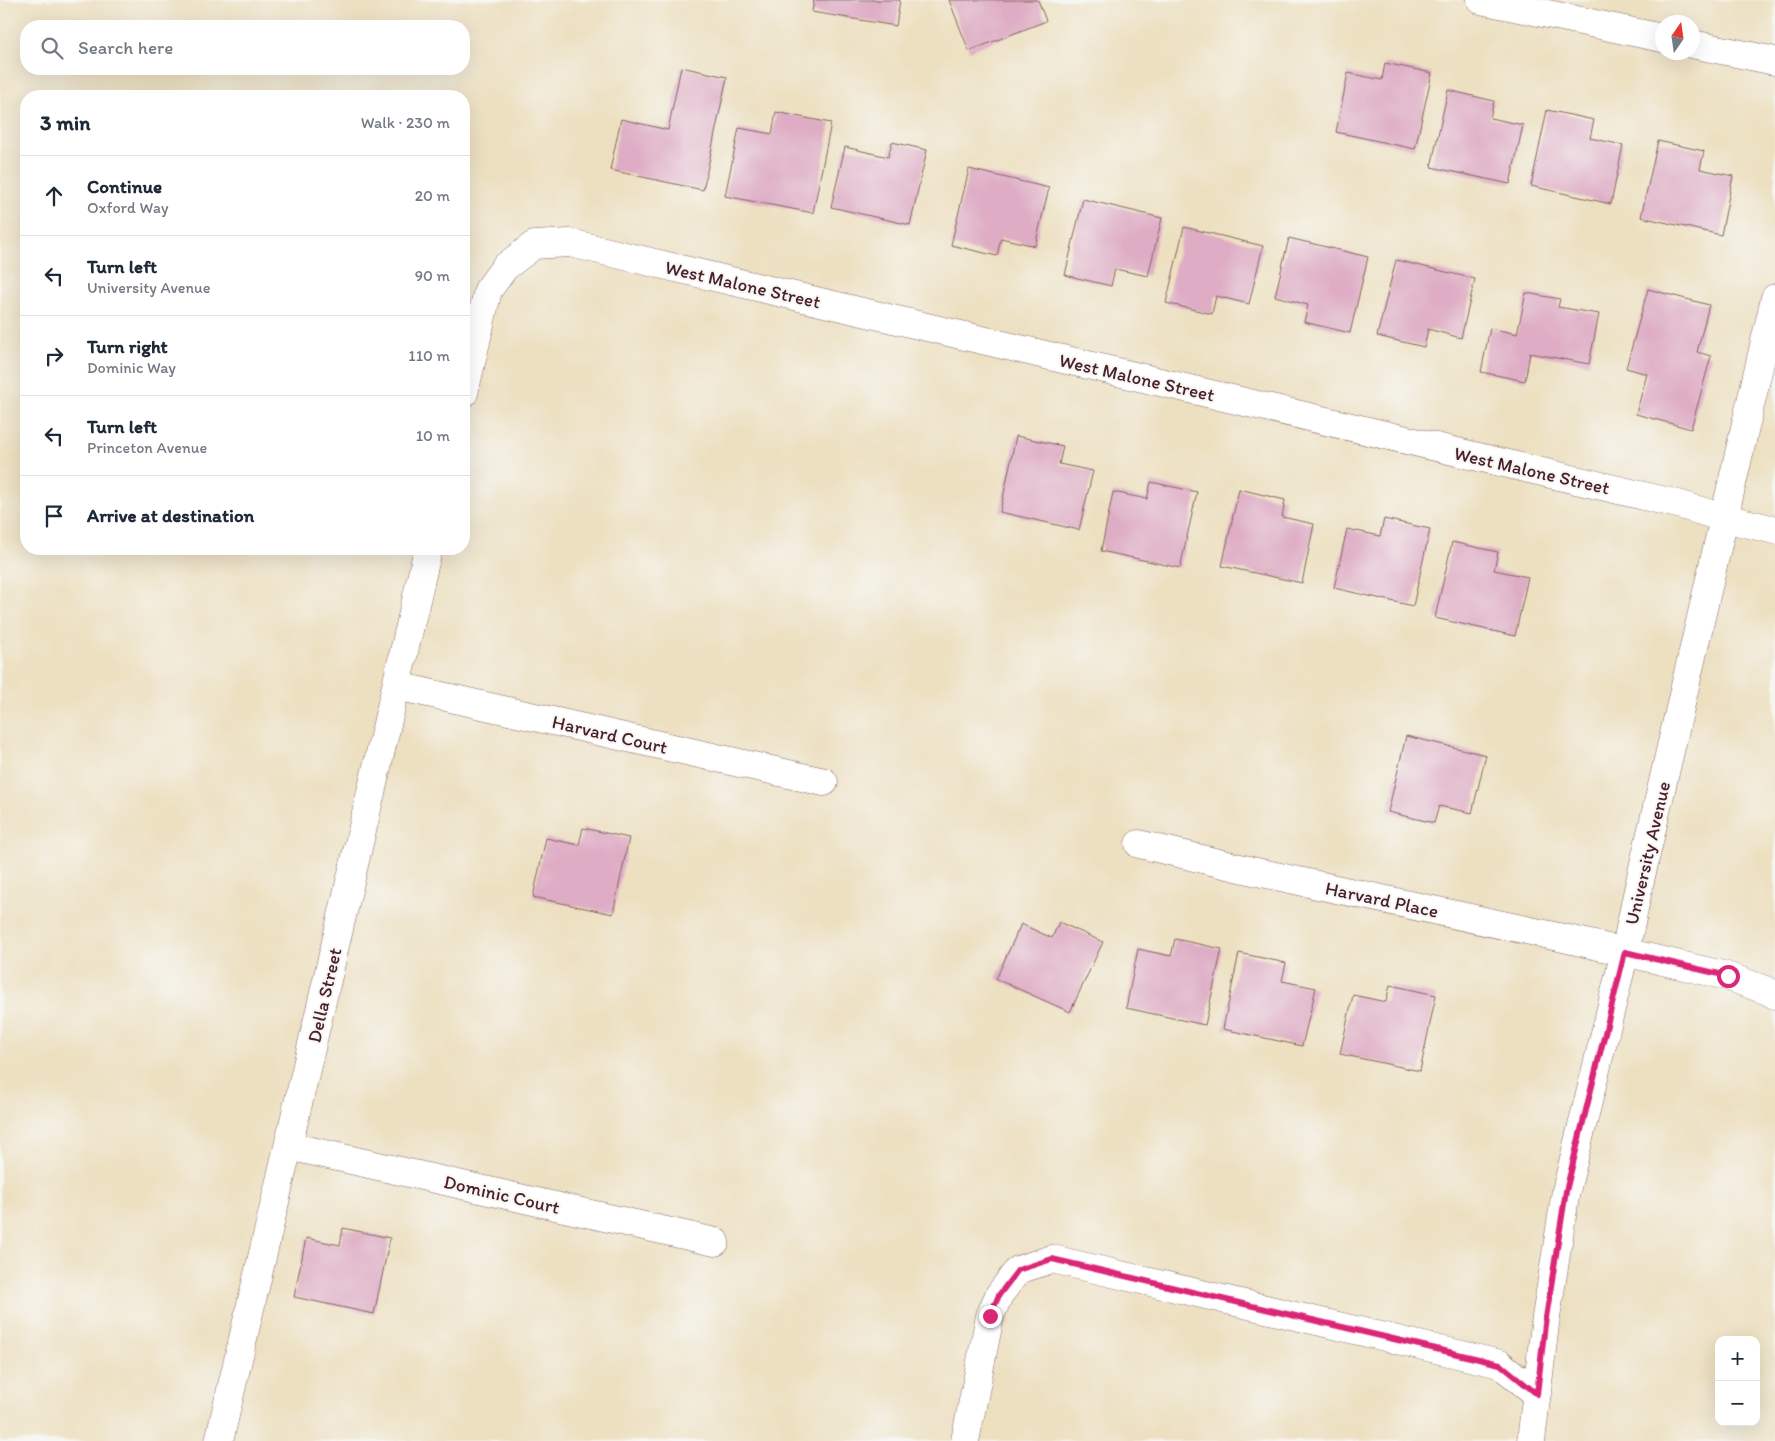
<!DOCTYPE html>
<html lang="en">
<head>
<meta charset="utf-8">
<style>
	body { margin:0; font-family:Itim,sans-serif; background:#f2f2f3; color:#1f2937 }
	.controls { position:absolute; right:15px; bottom:15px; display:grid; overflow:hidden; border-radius:10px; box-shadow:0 5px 20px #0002 }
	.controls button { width:45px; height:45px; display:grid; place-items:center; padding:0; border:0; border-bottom:1px solid #e0e1e3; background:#fff; color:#1f2937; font:25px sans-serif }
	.compass { position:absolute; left:1655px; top:15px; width:45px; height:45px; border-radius:50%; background:#fff; box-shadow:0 5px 20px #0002; rotate:13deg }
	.stop { position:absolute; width:15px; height:15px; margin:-11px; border:4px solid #db2777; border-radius:50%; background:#fff }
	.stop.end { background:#db2777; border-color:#fff; box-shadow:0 1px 5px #0008 }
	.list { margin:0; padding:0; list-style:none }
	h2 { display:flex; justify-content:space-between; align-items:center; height:65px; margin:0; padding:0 20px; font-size:21px }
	h2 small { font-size:16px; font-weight:400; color:#747a83 }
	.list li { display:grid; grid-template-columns:32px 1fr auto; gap:15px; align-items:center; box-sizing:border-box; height:80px; padding:0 20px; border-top:1px solid #e0e1e3 }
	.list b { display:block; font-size:19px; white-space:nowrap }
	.list p { margin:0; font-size:16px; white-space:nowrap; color:#747a83 }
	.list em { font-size:16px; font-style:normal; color:#747a83 }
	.icon { flex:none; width:28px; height:28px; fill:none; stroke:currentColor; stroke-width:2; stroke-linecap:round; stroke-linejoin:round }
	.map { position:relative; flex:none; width:1775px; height:1441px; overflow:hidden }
	.search { position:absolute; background:#fff; box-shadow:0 5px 20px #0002; left:20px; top:20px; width:450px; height:55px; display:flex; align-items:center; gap:12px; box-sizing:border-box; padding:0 18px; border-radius:20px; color:#747a83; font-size:19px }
	.panel { position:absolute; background:#fff; box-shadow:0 5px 20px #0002; left:20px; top:90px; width:450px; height:465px; border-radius:20px }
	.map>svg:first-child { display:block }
	.building { fill:#deacc4 }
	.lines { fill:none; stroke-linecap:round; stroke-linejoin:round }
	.street-casing { stroke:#836360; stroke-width:29 }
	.street { stroke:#fff; stroke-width:28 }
	.route { stroke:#db2777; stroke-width:6 }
	.labels { text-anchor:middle; stroke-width:4; stroke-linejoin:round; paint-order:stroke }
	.street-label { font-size:19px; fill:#4a1f2b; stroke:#f6f6f2 }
</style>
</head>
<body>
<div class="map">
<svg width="1775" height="1441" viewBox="0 0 1775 1441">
	<rect width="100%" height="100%" fill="#f6f6f2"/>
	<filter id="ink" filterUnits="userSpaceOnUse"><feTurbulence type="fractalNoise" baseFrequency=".02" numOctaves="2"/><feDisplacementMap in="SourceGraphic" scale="10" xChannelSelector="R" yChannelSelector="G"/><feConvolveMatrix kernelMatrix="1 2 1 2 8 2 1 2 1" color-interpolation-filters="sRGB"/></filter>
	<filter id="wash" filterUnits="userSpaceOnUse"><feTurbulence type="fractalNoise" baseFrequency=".0096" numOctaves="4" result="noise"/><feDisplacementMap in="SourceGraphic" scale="20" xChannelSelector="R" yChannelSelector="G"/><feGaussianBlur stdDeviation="1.12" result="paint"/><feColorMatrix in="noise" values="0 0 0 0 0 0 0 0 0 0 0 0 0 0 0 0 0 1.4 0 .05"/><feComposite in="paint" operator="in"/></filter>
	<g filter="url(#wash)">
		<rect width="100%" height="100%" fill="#ede0c1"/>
		<g id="blocks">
			<!-- building -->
			<path class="building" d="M814,0H900L896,26L812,12Z
				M949,0H1038L1046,21L969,51Z
				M1385,63L1432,73L1415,149L1336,132L1348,73L1382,80Z
				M681,67L727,77L703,190L610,170L621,119L668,130Z
				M1448,90L1494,101L1490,118L1523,125L1510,184L1431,167Z
				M1547,110L1594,120L1590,138L1623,145L1611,204L1531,186Z
				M776,112L831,123L813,213L725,196L739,128L772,134Z
				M1658,141L1704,151L1700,169L1733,176L1721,235L1641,217Z
				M892,142L927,150L910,225L831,207L845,147L888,157Z
				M969,169L1049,188L1035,246L1001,238L997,256L951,245Z
				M1083,199L1162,218L1148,276L1115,269L1111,286L1065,275Z
				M1184,227L1263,246L1249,304L1216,296L1212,314L1166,303Z
				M1289,238L1368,257L1350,333L1304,322L1308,305L1275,296Z
				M1396,260L1475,279L1461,338L1428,329L1424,347L1377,336Z
				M1648,289L1709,305L1697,352L1711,356L1691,429L1636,414L1647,374L1626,368Z
				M1526,293L1560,299L1558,307L1599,314L1589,364L1530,353L1525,381L1481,372L1490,328L1517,334Z
				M1016,436L1063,446L1059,464L1093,471L1079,530L1000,512Z
				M1151,482L1197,492L1180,568L1101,551L1113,492L1147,499Z
				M1239,489L1285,500L1282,517L1314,524L1302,583L1222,566Z
				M1384,519L1430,529L1413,606L1334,588L1347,529L1380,536Z
				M1452,542L1498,552L1494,570L1528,577L1515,636L1435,618Z
				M1406,736L1486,755L1472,813L1439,806L1434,823L1388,812Z
				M583,828L629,838L613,914L533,897L546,838L579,845Z
				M1059,922L1103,942L1070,1012L996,979L1021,924L1052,938Z
				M1175,939L1222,949L1205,1025L1126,1008L1138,949L1171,956Z
				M1239,953L1286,963L1282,981L1316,988L1302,1046L1223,1029Z
				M1390,985L1436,995L1420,1071L1340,1054L1353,995L1386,1002Z
				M343,1228L390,1238L374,1314L294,1297L306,1238L340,1245Z"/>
		</g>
	</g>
	<g filter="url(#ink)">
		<use href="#blocks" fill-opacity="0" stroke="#836360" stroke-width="1"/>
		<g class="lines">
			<!-- street casing -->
			<g class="street-casing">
				<path id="street" d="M1481,0L1662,38
					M1692,44L1775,61
					M464,393L488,290L505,267L534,245L570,243L1678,504L1724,518L1775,530
					M397,686L824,782
					M1139,844L1257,872L1577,941L1727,976L1768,991L1775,995
					M289,1146L715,1242
					M219,1441L428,549
					M965,1441L990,1316L999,1295L1018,1270L1052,1259L1500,1364L1537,1394
					M1531,1441L1545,1324L1566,1191L1625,952L1639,885L1775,298"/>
			</g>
			<!-- street -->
			<use href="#street" class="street"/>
		</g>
	</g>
	<g class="lines" filter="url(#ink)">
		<!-- route -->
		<path class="route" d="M990,1316L999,1295L1018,1270L1052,1259L1500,1364L1537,1394L1545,1324L1566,1191L1625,952L1728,976"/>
	</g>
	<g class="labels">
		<!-- street labels -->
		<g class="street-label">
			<text transform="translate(743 284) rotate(13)" y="7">West Malone Street</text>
			<text transform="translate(1137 377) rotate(13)" y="7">West Malone Street</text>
			<text transform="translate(1532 470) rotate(13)" y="7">West Malone Street</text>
			<text transform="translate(610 734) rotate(13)" y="7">Harvard Court</text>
			<text transform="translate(1647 853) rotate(-77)" y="7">University Avenue</text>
			<text transform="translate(1382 899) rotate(12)" y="7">Harvard Place</text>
			<text transform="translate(324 995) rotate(-77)" y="7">Della Street</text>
			<text transform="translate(502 1194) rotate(13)" y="7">Dominic Court</text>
		</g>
	</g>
</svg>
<div class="controls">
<button>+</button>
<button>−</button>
</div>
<svg class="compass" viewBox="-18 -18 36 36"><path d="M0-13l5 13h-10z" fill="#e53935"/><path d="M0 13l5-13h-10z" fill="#747a83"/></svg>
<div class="stop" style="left:1728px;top:976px"></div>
<div class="stop end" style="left:990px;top:1316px"></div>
<div class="search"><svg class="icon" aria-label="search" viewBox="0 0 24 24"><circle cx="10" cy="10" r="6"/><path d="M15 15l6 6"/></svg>Search here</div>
<section class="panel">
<h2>3 min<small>Walk · 230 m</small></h2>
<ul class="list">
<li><svg class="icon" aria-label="ahead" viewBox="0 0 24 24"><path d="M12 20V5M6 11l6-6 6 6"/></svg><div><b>Continue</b><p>Oxford Way</p></div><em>20 m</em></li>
<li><svg class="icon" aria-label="left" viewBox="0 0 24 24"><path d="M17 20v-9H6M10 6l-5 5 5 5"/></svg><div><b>Turn left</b><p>University Avenue</p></div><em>90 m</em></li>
<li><svg class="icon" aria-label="right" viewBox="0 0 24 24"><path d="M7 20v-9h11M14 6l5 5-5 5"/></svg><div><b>Turn right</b><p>Dominic Way</p></div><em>110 m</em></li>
<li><svg class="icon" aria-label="left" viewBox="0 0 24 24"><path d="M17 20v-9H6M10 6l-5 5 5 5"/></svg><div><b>Turn left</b><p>Princeton Avenue</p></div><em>10 m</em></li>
<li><svg class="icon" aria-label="arrive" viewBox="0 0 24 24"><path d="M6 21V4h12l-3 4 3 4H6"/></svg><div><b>Arrive at destination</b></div></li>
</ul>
</section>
</div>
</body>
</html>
